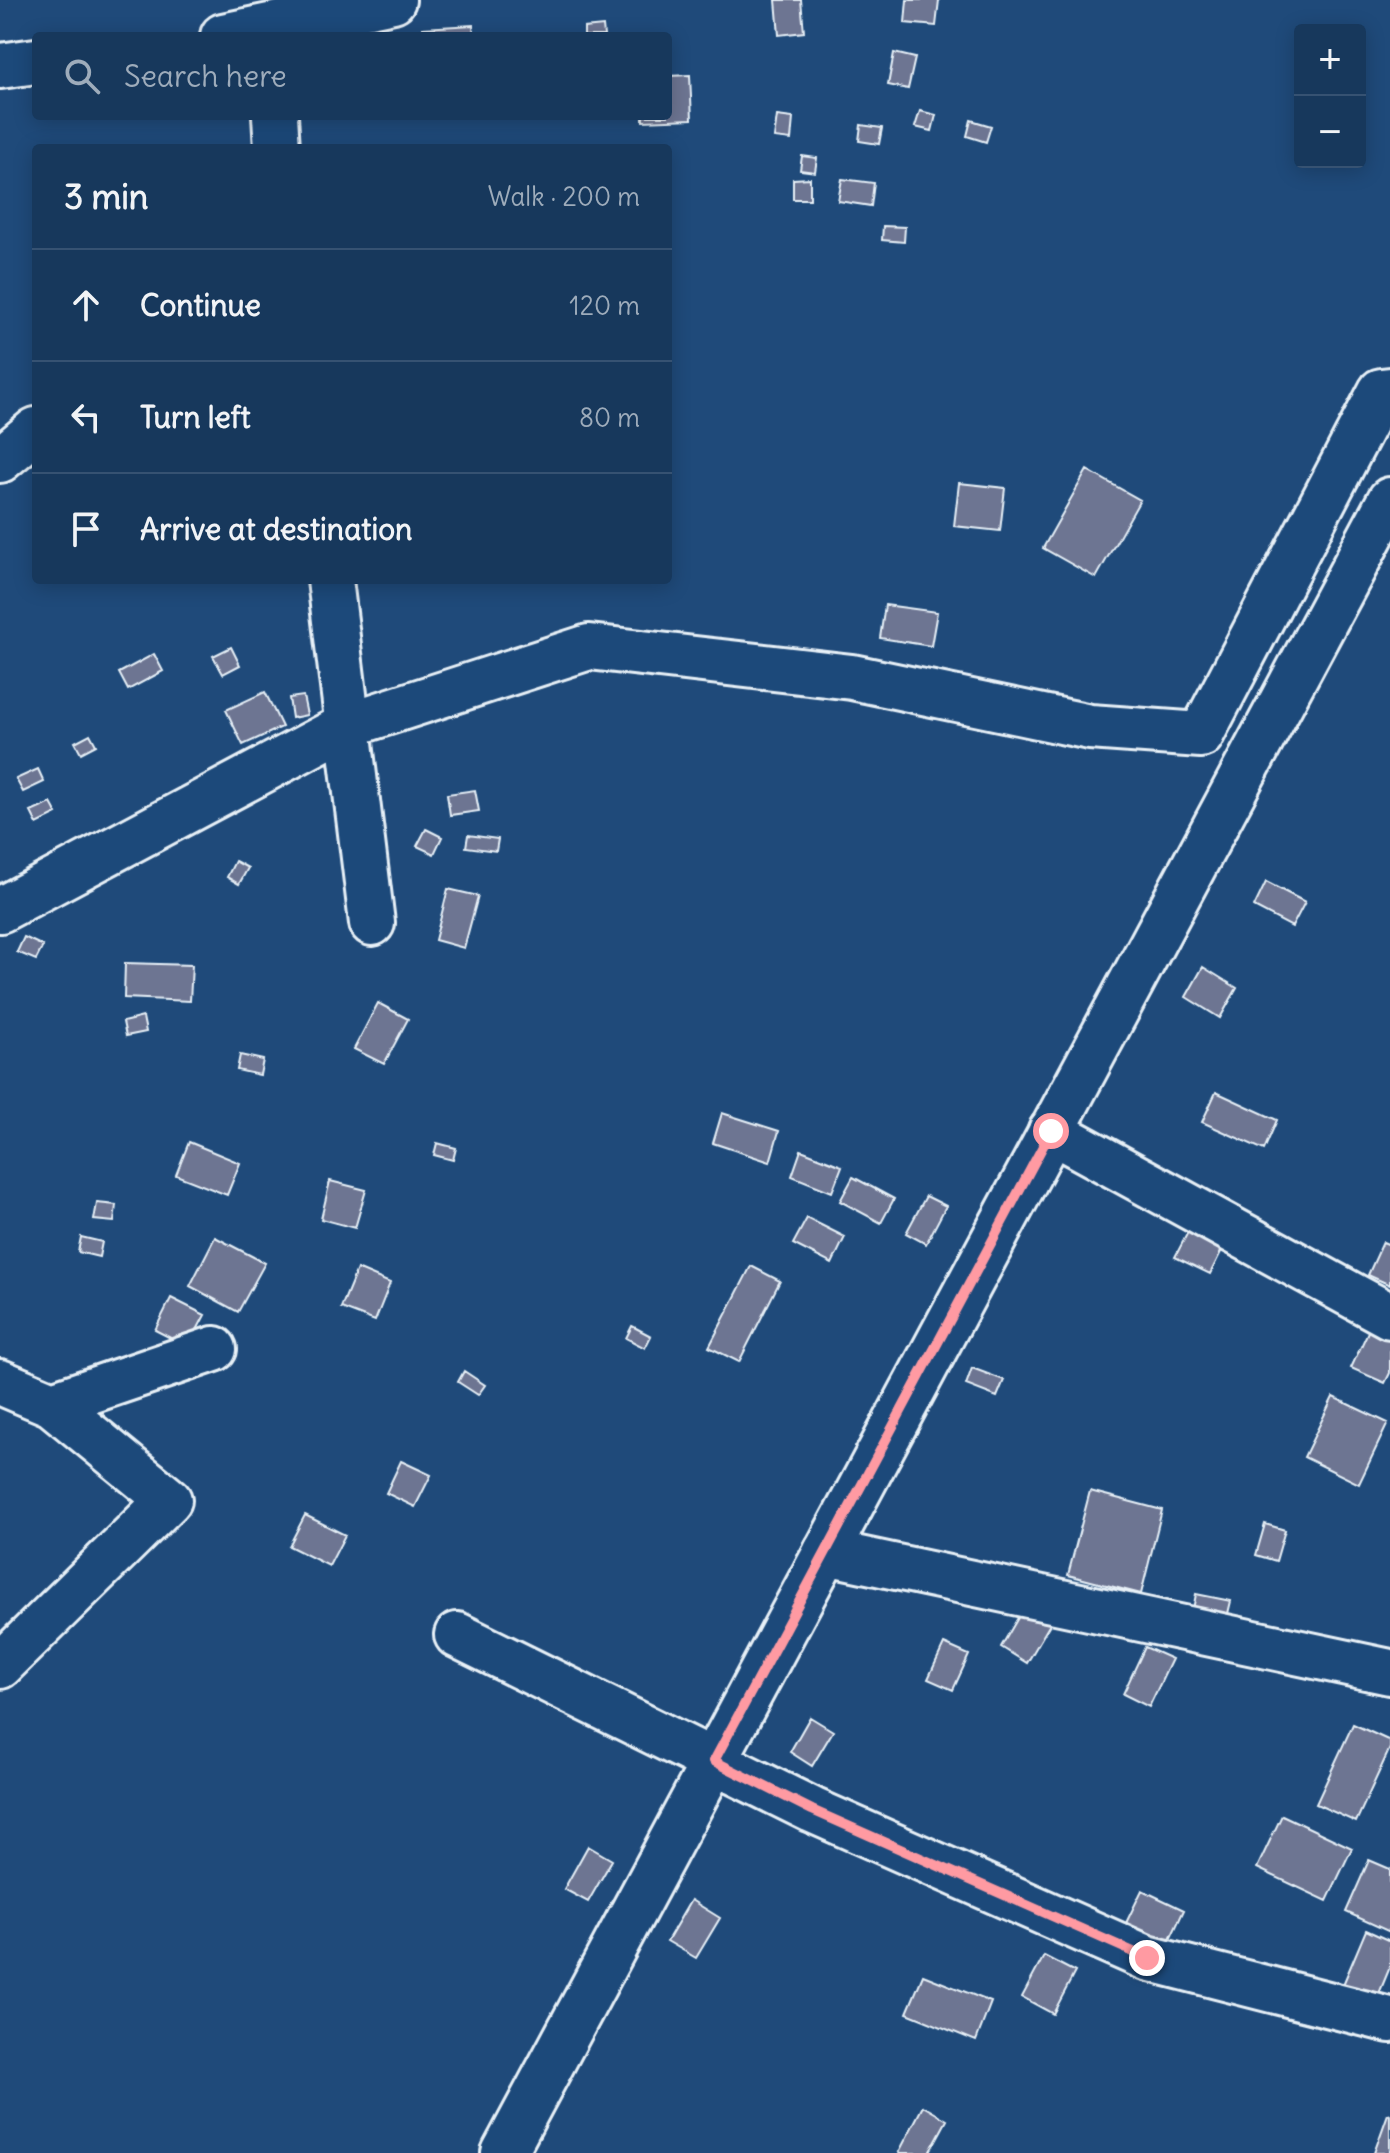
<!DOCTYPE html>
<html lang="en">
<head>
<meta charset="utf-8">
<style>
	body { margin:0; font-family:Delius,sans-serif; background:#244365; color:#f1f3f6 }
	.controls { position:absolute; right:24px; top:24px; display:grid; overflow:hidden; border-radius:8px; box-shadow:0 4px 20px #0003 }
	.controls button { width:72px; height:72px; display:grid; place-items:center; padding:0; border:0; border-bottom:2px solid #365272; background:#17385c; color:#f1f3f6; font:40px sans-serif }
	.stop { position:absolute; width:24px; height:24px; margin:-18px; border:6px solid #ff9aa2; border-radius:50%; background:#fff }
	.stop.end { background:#ff9aa2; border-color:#fff; box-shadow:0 2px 8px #0008 }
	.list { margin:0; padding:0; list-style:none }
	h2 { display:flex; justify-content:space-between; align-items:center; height:104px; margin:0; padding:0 32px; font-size:34px }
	h2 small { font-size:26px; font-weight:400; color:#9eacbb }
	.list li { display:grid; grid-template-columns:52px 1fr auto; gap:24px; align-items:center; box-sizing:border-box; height:112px; padding:0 32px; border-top:2px solid #365272 }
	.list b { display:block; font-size:30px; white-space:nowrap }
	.list em { font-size:26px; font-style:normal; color:#9eacbb }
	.icon { flex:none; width:44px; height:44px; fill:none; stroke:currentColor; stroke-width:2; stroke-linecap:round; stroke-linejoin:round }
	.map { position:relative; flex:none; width:1390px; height:2153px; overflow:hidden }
	.search { position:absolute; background:#17385c; box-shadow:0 4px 20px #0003; left:32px; top:32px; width:640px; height:88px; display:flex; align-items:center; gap:20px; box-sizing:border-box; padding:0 28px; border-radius:8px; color:#9eacbb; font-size:30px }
	.panel { position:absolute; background:#17385c; box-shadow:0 4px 20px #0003; left:32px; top:144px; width:640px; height:440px; border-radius:8px }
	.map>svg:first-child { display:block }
	.building { fill:#6d7492; stroke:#e8f1f8; stroke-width:2 }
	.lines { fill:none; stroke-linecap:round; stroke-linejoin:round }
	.street-casing { stroke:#e8f1f8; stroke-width:50 }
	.secondary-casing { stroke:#e8f1f8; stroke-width:50 }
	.street { stroke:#1f4a7a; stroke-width:44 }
	.secondary { stroke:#1f4a7a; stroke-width:44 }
	.route { stroke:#ff9aa2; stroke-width:10 }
</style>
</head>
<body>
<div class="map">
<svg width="1390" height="2153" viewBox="0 0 1390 2153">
	<rect width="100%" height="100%" fill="#1f4a7a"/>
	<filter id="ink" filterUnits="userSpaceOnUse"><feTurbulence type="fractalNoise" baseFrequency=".0125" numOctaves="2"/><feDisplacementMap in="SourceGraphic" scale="16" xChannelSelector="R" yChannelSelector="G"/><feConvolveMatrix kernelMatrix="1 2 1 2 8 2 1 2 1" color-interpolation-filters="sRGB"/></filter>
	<g filter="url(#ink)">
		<!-- building -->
		<path class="building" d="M776,0H801L804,32L779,35Z
			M907,0H939L936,26L905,23Z
			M473,25L474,36H423V28Z
			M603,26L604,36H584V28Z
			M894,53L915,58L908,89L888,85Z
			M690,75L692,119L643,121V116H668V76Z
			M920,111L936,115L932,131L915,127Z
			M777,116L793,118L791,140L774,138Z
			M971,120L991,126L986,142L967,136Z
			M861,125L882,128L879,144L859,141Z
			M802,156L817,158L815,172L800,170Z
			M810,178V199H793V179Z
			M842,179L874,183L871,206L838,201Z
			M883,226L905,227L904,242L882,240Z
			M1087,470L1140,500L1096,578L1043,548Z
			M959,483L1005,488L1000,531L954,526Z
			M885,605L937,612L931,646L880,638Z
			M231,647L240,665L223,674L213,656Z
			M154,654L163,671L128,690L119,673Z
			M265,692L282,727L243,745L226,710Z
			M303,696L307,715L292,718L289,698Z
			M90,734L96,745L81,753L75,742Z
			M38,769L44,782L23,792L16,779Z
			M475,790L479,811L450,815L447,794Z
			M51,803L57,814L37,824L31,812Z
			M426,829L442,837L434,854L417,846Z
			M468,835L498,839L496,851L466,847Z
			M235,861L248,868L239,884L227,877Z
			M1266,882L1305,902L1292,927L1254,907Z
			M448,889L478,896L464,948L435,940Z
			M24,937L43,946L36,960L17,952Z
			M125,963L192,965L190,1001L124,998Z
			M1203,967L1237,988L1220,1018L1186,997Z
			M378,1003L408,1019L384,1064L354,1049Z
			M143,1017L146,1032L126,1036L123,1022Z
			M240,1055L263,1060L260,1075L237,1070Z
			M1216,1092L1277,1120L1264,1150L1202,1122Z
			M722,1113L779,1131L770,1162L713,1143Z
			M189,1142L240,1163L227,1195L176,1175Z
			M437,1143L456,1148L453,1160L434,1155Z
			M801,1150L842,1166L832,1192L792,1176Z
			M853,1177L894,1199L881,1223L840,1201Z
			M330,1181L366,1190L355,1228L321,1219Z
			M926,1196L946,1206L926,1244L906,1233Z
			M97,1203L116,1205L114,1222L94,1220Z
			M807,1218L845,1237L832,1264L793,1244Z
			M1188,1232L1222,1250L1210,1274L1175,1257Z
			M81,1237L102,1242L99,1257L78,1252Z
			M215,1237L265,1263L238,1312L190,1286Z
			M1383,1242L1390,1245V1285L1368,1275Z
			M751,1266L780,1281L739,1362L709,1347Z
			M357,1269L390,1283L375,1321L341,1308Z
			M171,1298L205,1315L188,1347L155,1330Z
			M1372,1323L1390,1331V1373L1385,1383L1351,1368Z
			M632,1326L651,1336L645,1348L626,1338Z
			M972,1368L1004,1380L997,1397L966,1385Z
			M464,1371L485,1385L478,1395L458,1382Z
			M1333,1397L1388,1423L1359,1484L1304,1457Z
			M401,1461L431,1475L415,1507L386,1493Z
			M1090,1491L1162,1510L1141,1594L1068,1575Z
			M305,1515L345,1535L329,1566L289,1546Z
			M1265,1524L1285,1530L1276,1561L1256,1555Z
			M1196,1594L1231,1601L1225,1626L1191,1620Z
			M1023,1609L1050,1624L1027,1663L1001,1647Z
			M944,1644L969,1655L953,1690L928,1679Z
			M1145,1647L1172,1659L1149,1707L1123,1694Z
			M810,1717L833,1731L812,1766L790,1752Z
			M1353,1724L1390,1741V1748L1356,1822L1316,1804Z
			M1282,1815L1352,1848L1327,1901L1257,1868Z
			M588,1846L612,1860L588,1902L564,1889Z
			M1369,1860L1390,1869V1932L1346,1912Z
			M1142,1890L1184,1910L1167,1946L1125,1925Z
			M691,1900L720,1918L696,1958L667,1941Z
			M1366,1930L1390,1941V1967L1376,2001L1342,1987Z
			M1044,1956L1075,1972L1053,2014L1022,1997Z
			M923,1975L991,2002L976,2041L907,2013Z
			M923,2106L947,2120L929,2153H901L899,2152Z
			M1388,2114L1390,2115V2153H1374Z"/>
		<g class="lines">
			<!-- street casing -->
			<g class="street-casing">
				<path id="street" d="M223,36L393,0
					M0,66L36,61
					M275,116L277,148
					M0,460L36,430
					M330,580L372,923
					M0,910L348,725L589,647L852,677L1090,727L1201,735L1381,391L1390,390
					M1051,1131L1390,1316
					M0,1382L52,1404L214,1349
					M826,1552L1390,1672
					M457,1635L812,1810L1147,1958L1390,2020
					M0,1666L169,1500L52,1404"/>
			</g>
			<!-- secondary casing -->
			<g class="secondary-casing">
				<path id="secondary" d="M504,2153L1390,500"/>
			</g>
			<!-- street -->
			<use href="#street" class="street"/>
			<!-- secondary -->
			<use href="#secondary" class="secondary"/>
		</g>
	</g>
	<g class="lines" filter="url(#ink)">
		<!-- route -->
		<path class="route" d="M1051,1131L714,1761L812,1810L1147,1958"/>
	</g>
</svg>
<div class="controls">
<button>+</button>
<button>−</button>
</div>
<div class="stop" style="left:1051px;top:1131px"></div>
<div class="stop end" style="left:1147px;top:1958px"></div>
<div class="search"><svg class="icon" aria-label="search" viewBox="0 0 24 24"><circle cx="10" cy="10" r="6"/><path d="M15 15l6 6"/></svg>Search here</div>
<section class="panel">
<h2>3 min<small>Walk · 200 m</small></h2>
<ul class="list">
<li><svg class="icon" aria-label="ahead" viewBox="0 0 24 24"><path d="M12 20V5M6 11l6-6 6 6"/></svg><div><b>Continue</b></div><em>120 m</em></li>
<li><svg class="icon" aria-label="left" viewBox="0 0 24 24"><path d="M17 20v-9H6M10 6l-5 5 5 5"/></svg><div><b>Turn left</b></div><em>80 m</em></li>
<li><svg class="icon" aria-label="arrive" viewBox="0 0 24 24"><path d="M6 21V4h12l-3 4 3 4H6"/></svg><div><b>Arrive at destination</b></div></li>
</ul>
</section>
</div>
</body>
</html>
